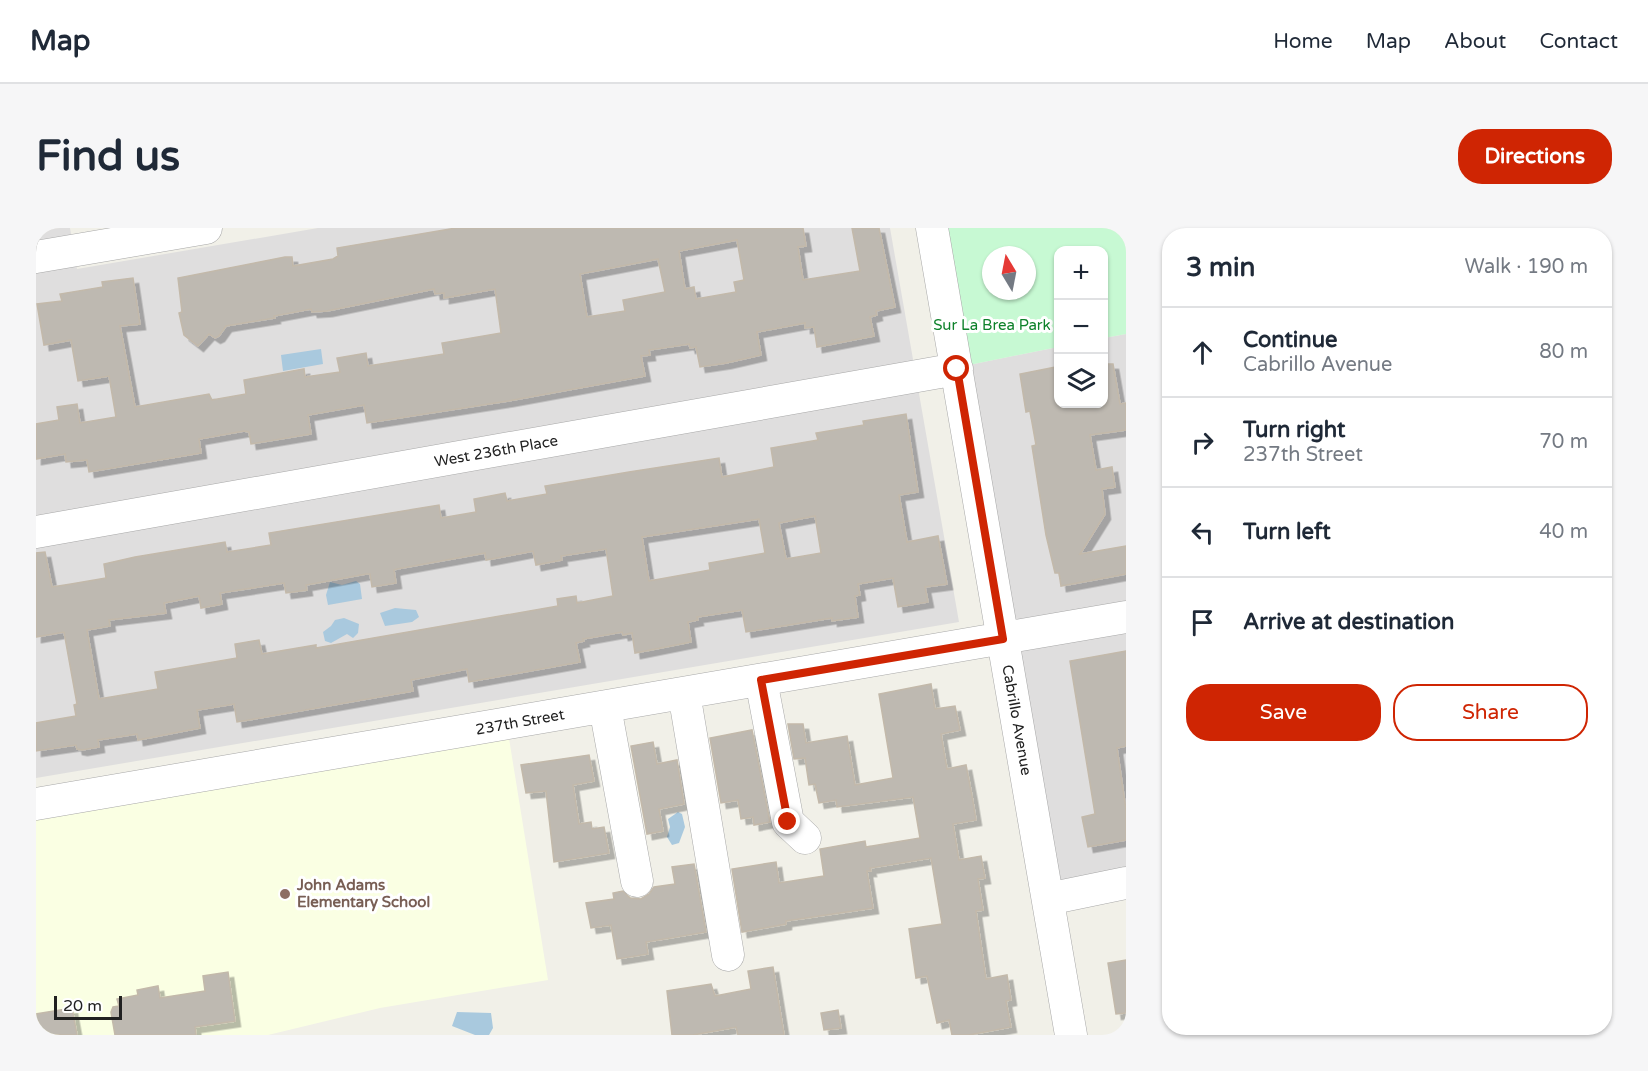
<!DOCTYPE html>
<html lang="en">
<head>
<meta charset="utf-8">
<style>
	body { margin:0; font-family:"Varela Round",sans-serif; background:#f6f6f7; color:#1f2937 }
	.controls { position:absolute; right:18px; top:18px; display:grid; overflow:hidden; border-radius:12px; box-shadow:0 2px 4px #0004 }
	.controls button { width:54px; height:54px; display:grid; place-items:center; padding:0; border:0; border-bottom:2px solid #e0e1e3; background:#fff; color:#1f2937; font:30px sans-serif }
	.compass { position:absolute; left:946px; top:18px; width:54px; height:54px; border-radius:50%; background:#fff; box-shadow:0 2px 4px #0004; rotate:350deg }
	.scale { position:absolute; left:18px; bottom:15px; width:68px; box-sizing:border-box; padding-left:6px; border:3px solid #212121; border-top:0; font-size:16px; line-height:21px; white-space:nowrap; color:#212121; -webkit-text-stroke:4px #fff; paint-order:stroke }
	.stop { position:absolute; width:18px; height:18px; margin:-14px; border:4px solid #cf2503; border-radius:50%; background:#fff }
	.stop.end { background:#cf2503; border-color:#fff; box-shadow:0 2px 6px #0008 }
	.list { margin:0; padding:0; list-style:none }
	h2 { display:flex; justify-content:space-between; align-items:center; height:78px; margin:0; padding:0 24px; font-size:26px }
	h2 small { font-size:20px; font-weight:400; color:#747a83 }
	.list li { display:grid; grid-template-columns:39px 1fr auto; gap:18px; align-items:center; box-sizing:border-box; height:90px; padding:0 24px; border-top:2px solid #e0e1e3 }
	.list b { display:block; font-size:22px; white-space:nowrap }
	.list p { margin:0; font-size:20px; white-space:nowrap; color:#747a83 }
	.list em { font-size:20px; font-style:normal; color:#747a83 }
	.actions { display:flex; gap:12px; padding:18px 24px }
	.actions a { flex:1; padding:14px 0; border:2px solid #cf2503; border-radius:24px; text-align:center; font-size:21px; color:#cf2503 }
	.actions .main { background:#cf2503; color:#fff }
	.icon { flex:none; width:33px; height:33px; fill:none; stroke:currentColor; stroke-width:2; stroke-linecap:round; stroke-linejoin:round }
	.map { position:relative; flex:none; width:1090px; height:807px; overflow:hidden; border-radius:24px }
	header { display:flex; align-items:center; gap:36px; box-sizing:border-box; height:84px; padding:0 30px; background:#fff; border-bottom:2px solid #e0e1e3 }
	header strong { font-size:28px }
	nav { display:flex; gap:33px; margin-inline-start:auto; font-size:21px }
	.intro { display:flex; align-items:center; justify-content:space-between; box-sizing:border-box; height:144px; padding:0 36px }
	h1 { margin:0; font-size:42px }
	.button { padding:15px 27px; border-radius:24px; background:#cf2503; color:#fff; font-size:21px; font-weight:700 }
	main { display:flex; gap:36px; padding:0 36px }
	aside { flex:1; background:#fff; border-radius:24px; box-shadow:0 2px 4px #0004 }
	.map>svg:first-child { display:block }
	.residential { fill:#dfdede }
	.education { fill:#faffe3 }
	.park { fill:#c7f9d3; fill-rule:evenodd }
	.water { fill:#a9c9de }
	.building { fill:#beb9b1; stroke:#c3b9aa; stroke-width:1.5; fill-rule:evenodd; filter:url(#shadow) }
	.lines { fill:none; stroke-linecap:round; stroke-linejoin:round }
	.minor-casing { stroke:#a8a8a8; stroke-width:33 }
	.minor { stroke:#fff; stroke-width:32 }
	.route { stroke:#cf2503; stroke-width:8 }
	.education-dot { fill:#8d6e63; stroke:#fff; stroke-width:2 }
	.labels { text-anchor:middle; stroke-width:6; stroke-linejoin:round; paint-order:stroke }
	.park-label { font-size:15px; fill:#0d812a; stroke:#fff }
	.street-label { font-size:15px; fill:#212121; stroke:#fff }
	.education-label { font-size:15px; font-weight:bold; fill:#785e54; stroke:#fff; text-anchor:start }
</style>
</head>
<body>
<header>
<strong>Map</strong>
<nav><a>Home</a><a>Map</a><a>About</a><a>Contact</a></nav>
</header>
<div class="intro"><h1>Find us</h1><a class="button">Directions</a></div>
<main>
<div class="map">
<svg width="1090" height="807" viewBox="0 0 1090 807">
	<defs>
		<filter id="shadow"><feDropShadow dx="5.5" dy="5.5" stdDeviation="0" flood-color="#0004"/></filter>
	</defs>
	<rect width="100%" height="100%" fill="#f1f0e8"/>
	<!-- residential -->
	<path class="residential" d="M0,0H34L41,41L282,0H854L923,394L0,550Z
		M1090,106V386L975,406L928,138L1022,119L1023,176H1068V110Z
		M1090,393V652L1019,666L975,413Z"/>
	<!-- education -->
	<path class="education" d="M471,498L512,752L344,780L232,807H0V580Z"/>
	<!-- park -->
	<path class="park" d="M903,0H1090V106L1068,110V22H1023L1022,119L928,138ZM955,27H991V63H955Z"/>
	<!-- water -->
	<path class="water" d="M285,121L287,136L247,143L245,127Z
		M320,353L324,356L326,371L292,377L290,367L294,354L306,357Z
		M359,380L380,382L383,389L376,394L349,398L344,385Z
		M308,390L323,396L322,405L317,410L311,406L295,415L289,413L287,404L295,398L299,392Z
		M642,584L646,586L649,599L643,615L636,617L631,609L634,599L632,591Z
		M421,784L455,785L457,800L453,807H439L416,798Z"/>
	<!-- building -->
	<path class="building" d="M420,0H767L770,18L762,19L767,52L824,43L816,0H843L859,79L840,83L841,87L834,89L838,108L807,114L781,119L778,99L769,100V95L721,104L725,127L690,135L664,139L660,119L654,120L653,116L613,122L614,127L605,128L609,148L472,173L331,195L328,177L272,187L275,206L215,216L213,204L208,203L163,211L165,225L53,244L51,232L30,234L29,226L0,231V196L23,192L21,179L41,176L44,195L80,189L73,148L42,153L35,112L8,117L1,76L26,73L24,66L67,59L66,54L97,50L104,96L84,98L99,179L173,166L176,172L210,166L208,152L268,141L269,149L304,144L301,130L330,125L332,138L408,126L406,115L465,105L459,61L408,70V65L399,66L398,61L291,83L276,84L275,81L238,88L239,90L190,98L183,108L179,110L173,106L162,118L148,107L143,85L146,84L142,50L249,29H256L257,38L297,31L302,28L301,20ZM701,12L708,52L698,54L700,64L660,71L658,59L649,61L643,23ZM622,31L629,64L587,72L589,83L551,89L544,46Z
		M1068,136H1077L1084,176L1090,175V202L1054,207L1060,242L1076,239L1079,259L1066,261L1069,286L1044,326L1090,318V346L1025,358L1023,345H1019L1010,307L996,218L1000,217L994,183L990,184L984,146L1020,139L1023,176H1068Z
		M870,186L882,264L863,267L871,314L902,308L911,356L889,359L892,374L862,379L857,350L822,356L824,367L819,368L822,389L796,393V390L710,404L706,382L661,389L662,392L652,394L655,414L599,425L596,405L587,407L586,404L547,411L548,413L540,415L544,434L433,454L431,441L375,452L377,463L201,494L198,476L161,482L164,500L102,512L101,506L62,512L63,519L46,522L41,521L40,517L0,523V495L40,488L38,477L41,476L28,404L0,409V325L9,324L16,359L35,356L70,350L68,336L99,329L189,314L191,324L235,317L233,305L403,277L405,290L440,284L438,271L469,265L471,273L511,266L509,258L593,244L683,230L686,249L738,239L735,220L782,212L780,205L828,197L827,193ZM779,288L785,325L750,331L743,295ZM723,291L729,325L673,335L674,342L613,353L606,309ZM570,321L577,368L541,375L540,368L521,371L522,378L280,420V417L226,426L223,412L199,416L201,430L119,444L122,461L63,471L51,402L74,398L73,392L130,385L128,375L163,368L165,380L186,376L184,365L248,355L250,365L271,362L270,357L330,346H334L336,359L360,355L358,342L361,341L449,325L450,332L497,323L500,337L526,332L525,328Z
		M1090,423V518L1081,520L1090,582V612L1052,619L1046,589L1059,586L1034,433Z
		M895,456L899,481L919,478L924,502L905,506L911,541L930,537L936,568L940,592L917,596L923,632L945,628L949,650L942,651L947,682L940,683L950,751L971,747L975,772L970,773L975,799L933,807H916L913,792L901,795L891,748L880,750L873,701L906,696L895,630L834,640L835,643H831L837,680L750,693V696L706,704L696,641L740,634L743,655L788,648L784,621L829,613L830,619L884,610L877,569L801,579L800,572L783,575L779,556L773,557L769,530L758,531L752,496H767L770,515L811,508L819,557L857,550L843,466Z
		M716,502L734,594L718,597L717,589L705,591L702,572L685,575L674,510Z
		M617,514L621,536L641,532L648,576L623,581L627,603L611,606L595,518Z
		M553,527L558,553L537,557L543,596L555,594L556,601L568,599L573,625L518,634L510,563L490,565L485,537Z
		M658,636L670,704L610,714L612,726L581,731L575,697L555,700L550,675L578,671L577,665L587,663L594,670L605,671L613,666L618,659L639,656L636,639Z
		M1090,732V785L1080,786L1072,735Z
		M737,739L748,807H702L700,799L657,807H636L631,763L675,756L679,768L715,761L712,743Z
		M192,744L199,793L159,799L160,807H79L75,784L77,779L83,778L81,771L102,767L101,762L122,758L124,770L169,763L167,748Z
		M36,780L41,807H0V786Z
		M802,782L805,800L788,802L785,785Z"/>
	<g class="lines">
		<!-- minor casing -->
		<g class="minor-casing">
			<path id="minor" d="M896,0L1035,807
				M0,29L170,0
				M0,304L921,141
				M725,452L752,594L769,610
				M648,465L692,727
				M569,479L601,653
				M0,576L1090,389
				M1012,671L1090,655"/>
		</g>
		<!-- minor -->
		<use href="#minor" class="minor"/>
	</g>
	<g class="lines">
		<!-- route -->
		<path class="route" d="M752,594L725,452L967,411L921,141"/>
	</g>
	<!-- markers -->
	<circle class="education-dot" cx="249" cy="666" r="6"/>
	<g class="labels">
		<!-- park labels -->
		<g class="park-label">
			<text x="956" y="102">Sur La Brea Park</text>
		</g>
		<!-- street labels -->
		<g class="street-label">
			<text transform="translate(460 223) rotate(-10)" y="5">West 236th Place</text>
			<text transform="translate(981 492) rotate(80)" y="5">Cabrillo Avenue</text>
			<text transform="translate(484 494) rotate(-10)" y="5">237th Street</text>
		</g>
		<!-- education labels -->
		<g class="education-label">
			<text x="261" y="662">John Adams<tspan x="261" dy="17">Elementary School</tspan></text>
		</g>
	</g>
</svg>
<div class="controls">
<button>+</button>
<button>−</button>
<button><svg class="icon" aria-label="layers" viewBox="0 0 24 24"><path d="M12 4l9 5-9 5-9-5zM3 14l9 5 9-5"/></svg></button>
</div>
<svg class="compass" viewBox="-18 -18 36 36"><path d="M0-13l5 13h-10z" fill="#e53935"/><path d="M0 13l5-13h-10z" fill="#747a83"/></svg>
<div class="scale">20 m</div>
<div class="stop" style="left:921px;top:141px"></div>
<div class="stop end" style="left:752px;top:594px"></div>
</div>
<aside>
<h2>3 min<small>Walk · 190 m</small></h2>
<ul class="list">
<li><svg class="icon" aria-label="ahead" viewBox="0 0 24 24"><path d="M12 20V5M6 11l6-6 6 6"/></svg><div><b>Continue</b><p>Cabrillo Avenue</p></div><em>80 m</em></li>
<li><svg class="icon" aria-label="right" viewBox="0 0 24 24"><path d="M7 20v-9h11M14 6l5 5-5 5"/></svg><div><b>Turn right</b><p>237th Street</p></div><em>70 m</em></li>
<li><svg class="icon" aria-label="left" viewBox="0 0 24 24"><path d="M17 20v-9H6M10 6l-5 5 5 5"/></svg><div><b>Turn left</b></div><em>40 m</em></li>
<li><svg class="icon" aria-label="arrive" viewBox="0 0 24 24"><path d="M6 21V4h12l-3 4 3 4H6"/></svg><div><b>Arrive at destination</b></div></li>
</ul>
<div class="actions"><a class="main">Save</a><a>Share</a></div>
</aside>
</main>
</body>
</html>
